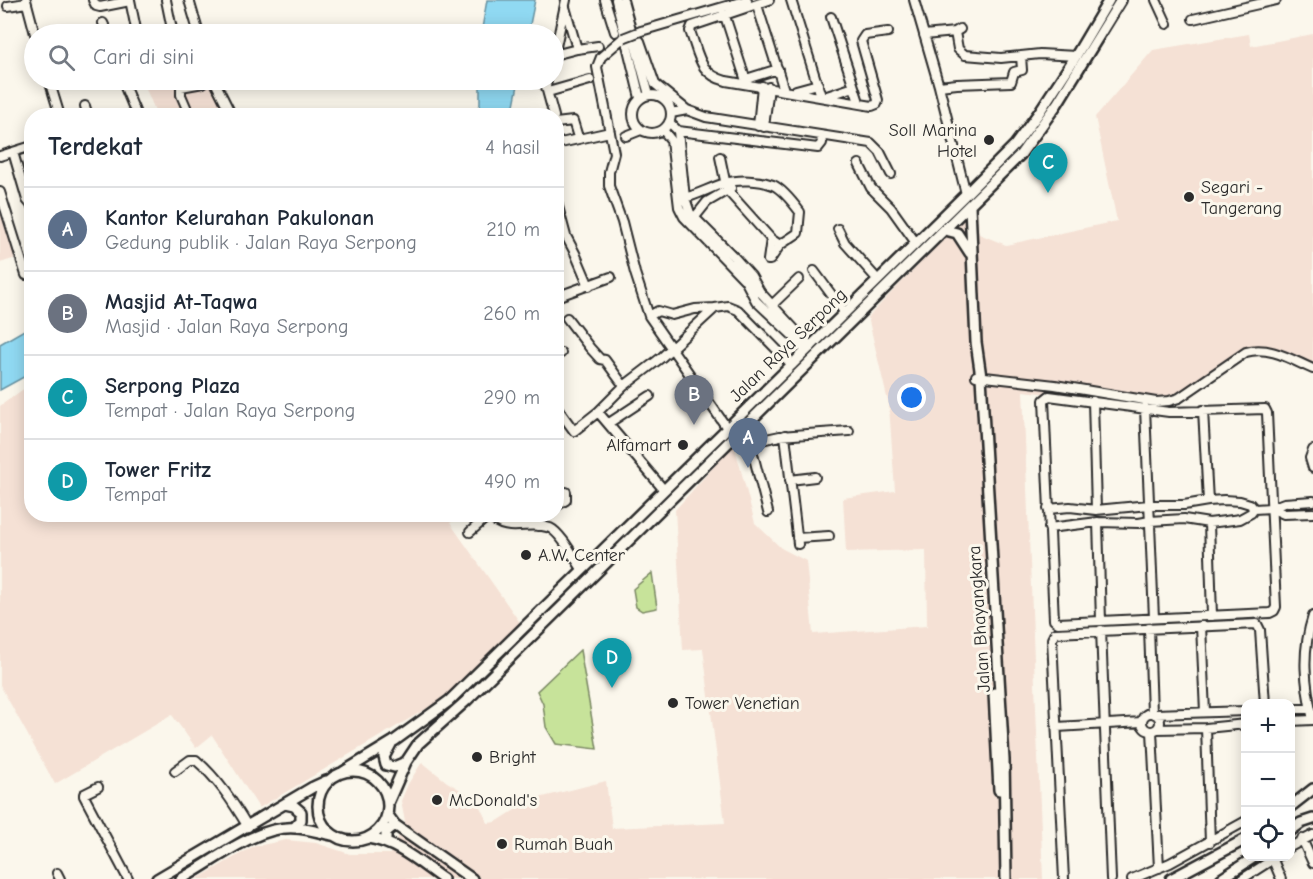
<!DOCTYPE html>
<html lang="id">
<head>
<meta charset="utf-8">
<style>
	body { margin:0; font-family:"Comic Neue",sans-serif; background:#f2f2f3; color:#1f2937 }
	.controls { position:absolute; right:18px; bottom:18px; display:grid; overflow:hidden; border-radius:12px; box-shadow:0 3px 15px #0003 }
	.controls button { width:54px; height:54px; display:grid; place-items:center; padding:0; border:0; border-bottom:2px solid #e0e1e3; background:#fff; color:#1f2937; font:30px sans-serif }
	.you { position:absolute; left:912px; top:398px; width:21px; height:21px; margin:-15px; border:4px solid #fff; border-radius:50%; background:#1a73e8; box-shadow:0 0 0 9px #1a73e833 }
	.badge { display:grid; place-items:center; width:39px; height:39px; border-radius:50%; background:#2b2b2b; color:#fff; font-size:20px; font-weight:700 }
	.pin { position:absolute; translate:-50% -50px; filter:drop-shadow(0 2px 3px #0008) }
	.pin::after { content:''; position:absolute; top:32px; width:21px; height:18px; background:inherit; clip-path:polygon(0 0,100% 0,50% 100%) }
	.list { margin:0; padding:0; list-style:none }
	h2 { display:flex; justify-content:space-between; align-items:center; height:78px; margin:0; padding:0 24px; font-size:26px }
	h2 small { font-size:20px; font-weight:400; color:#747a83 }
	.list li { display:grid; grid-template-columns:39px 1fr auto; gap:18px; align-items:center; box-sizing:border-box; height:84px; padding:0 24px; border-top:2px solid #e0e1e3 }
	.list b { display:block; font-size:22px; white-space:nowrap }
	.list p { margin:0; font-size:20px; white-space:nowrap; color:#747a83 }
	.list em { font-size:20px; font-style:normal; color:#747a83 }
	.icon { flex:none; width:33px; height:33px; fill:none; stroke:currentColor; stroke-width:2; stroke-linecap:round; stroke-linejoin:round }
	.map { position:relative; flex:none; width:1313px; height:879px; overflow:hidden }
	.search { position:absolute; background:#fff; box-shadow:0 3px 15px #0003; left:24px; top:24px; width:540px; height:66px; display:flex; align-items:center; gap:15px; box-sizing:border-box; padding:0 21px; border-radius:33px; color:#747a83; font-size:22px }
	.panel { position:absolute; background:#fff; box-shadow:0 3px 15px #0003; left:24px; top:108px; width:540px; height:414px; border-radius:24px }
	.map>svg:first-child { display:block }
	.built { fill:#f5e1d5 }
	.green { fill:#c7e39a; stroke:#798762; stroke-width:1.5 }
	.water { fill:#90d9f2; stroke:#6893a2; stroke-width:1.5 }
	.lines { fill:none; stroke-linecap:round; stroke-linejoin:round }
	.minor-casing { stroke:#2b2b2b; stroke-width:12 }
	.major-casing { stroke:#2b2b2b; stroke-width:14 }
	.minor { stroke:#fbf7ec; stroke-width:8 }
	.major { stroke:#fbf7ec; stroke-width:9 }
	.minor-bridge-casing { stroke:#2b2b2b; stroke-width:12; stroke-linecap:butt }
	.minor-bridge { stroke:#fbf7ec; stroke-width:8 }
	.poi-dot { fill:#2b2b2b; stroke:#fbf7ec; stroke-width:2 }
	.labels { text-anchor:middle; stroke-width:6; stroke-linejoin:round; paint-order:stroke }
	.poi-label { font-size:18px; fill:#2b2b2b; stroke:#fbf7ec; text-anchor:start }
	.street-label { font-size:18px; fill:#2b2b2b; stroke:#fbf7ec }
</style>
</head>
<body>
<div class="map">
<svg width="1313" height="879" viewBox="0 0 1313 879">
	<rect width="100%" height="100%" fill="#fbf7ec"/>
	<filter id="ink" filterUnits="userSpaceOnUse"><feTurbulence type="fractalNoise" baseFrequency=".0167" numOctaves="2"/><feDisplacementMap in="SourceGraphic" scale="12" xChannelSelector="R" yChannelSelector="G"/><feConvolveMatrix kernelMatrix="1 2 1 2 8 2 1 2 1" color-interpolation-filters="sRGB"/></filter>
	<g filter="url(#ink)">
		<!-- built -->
		<path class="built" d="M1249,34L1251,46L1313,34V374L1267,354H1251L1183,401L1168,407L1023,391L1043,879H197L252,847L286,840L316,843L350,854H390L405,822L401,801L408,784L422,762L447,782L476,799L488,823L496,822L531,800L606,781L612,828L725,823L703,649L683,650L675,510L734,444L755,523L781,548L806,561L813,634L927,626L926,550L846,552L843,498L895,491L889,406L868,317L977,204L979,234L1006,245L1117,221L1095,117L1153,50Z
			M163,80H172L187,113L181,115H157L146,89Z
			M210,80L219,101L230,115H192L182,88L201,86Z
			M0,198L19,257L0,263Z
			M31,386L32,514L461,515L450,523L521,624L441,700L259,808L212,735L196,748L172,715L55,784L0,685V406L22,390Z"/>
		<!-- green -->
		<path class="green" d="M652,573L657,608L642,611L636,607L633,589Z
			M580,650L597,749L556,744L546,727L543,704L537,691Z"/>
		<!-- water -->
		<path class="water" d="M487,0H535L528,34H481Z
			M480,80H519L512,115H477L480,104Z
			M31,326V373L0,390V344Z"/>
		<g class="lines">
			<!-- minor casing -->
			<g class="minor-casing">
				<path id="minor" d="M26,0L35,34
					M93,0L96,6L100,7L130,1
					M130,0L137,34
					M166,0L173,34
					M189,0L199,34
					M605,0L615,32
					M616,0L640,98
					M623,0L649,95
					M769,0L692,26L690,31C699,55 699,74 726,81L872,106L877,104L878,100L861,41L865,35L888,32
					M791,0L821,96
					M914,0L939,86L966,194
					M1156,0L1167,24
					M757,5L784,90
					M8,6L26,3
					M565,7L577,49
					M724,13L747,84
					M831,17L859,102
					M1193,19L1276,0
					M103,23L108,34
					M641,31L747,0
					M955,32L958,49L965,55L1001,58L1040,54L1076,56
					M924,35L955,32L960,29
					M623,38L601,57L597,67L612,143L614,153L609,172V186L622,222L635,273L649,316L727,428
					M640,41L655,84L687,110
					M554,55L577,49L598,46
					M554,56L566,0
					M746,79L778,69
					M49,80L60,116
					M122,80L137,116
					M181,80V81
					M214,80L232,116
					M547,80L546,87L554,116
					M939,86L957,84L1011,82L1014,72L1022,70L1021,56
					M796,90L818,84
					M548,92L590,80
					M633 114a19 19 0 1 1 38 0a19 19 0 1 1-38 0Z
					M827,96L854,87
					M85,106L88,116
					M671,113L687,110L706,117L871,143L880,152L891,174
					M190,116L181,95V87L203,83L206,80
					M669,122L678,131L685,198L690,213L734,257L751,276L760,292L811,347
					M556,123L573,121L577,134
					M758,126L762,86
					M764,127L769,87
					M663,130L671,140L679,207L684,217L745,280L756,301L793,336L806,351
					M678,131L818,148L822,143L821,136
					M626,136L641,130
					M556,144L610,132
					M13,152L27,200L32,206
					M0,156L32,146
					M720,157L727,190L771,239L780,245
					M859,164L871,188L891,208L916,243
					M0,192L26,275L32,274
					M685,198C699,194 712,187 725,183C739,179 759,180 773,185C782,189 794,204 800,212L798,233L780,245L770,260H768
					M556,199L566,236L575,253L589,286
					M695,217L707,202L731,188
					M838,229L845,243L878,280
					M768,260L771,239
					M814,271L845,313
					M556,297L611,277
					M772,305L799,279
					M649,316L658,311L672,315L695,309L715,308
					M567,318L590,348L600,359L605,360L624,386
					M556,354L561,353
					M976,376L1055,385L1156,402L1169,401L1179,398L1246,352C1269,345 1292,360 1313,369
					M1049,396L1169,412L1265,409L1267,413L1276,607L1274,611L1270,613L1058,623L1054,620L1044,400Z
					M1093,401L1096,510
					M556,406L574,431L598,412L664,490
					M1145,408L1154,618
					M1203,410L1208,501
					M598,412L624,386L662,357L715,308L728,306L738,310L792,365
					M609,423L650,396
					M741,431L753,454L768,512
					M785,435L798,544
					M748,443L780,436L849,431
					M1313,450L1310,458L1313,468
					M790,480L815,477
					M556,506L566,500V492
					M1271,508L1284,514L1313,513
					M1048,509L1070,507L1096,510L1149,505H1184L1208,501L1224,500L1240,501L1250,504L1254,509
					M487,514C509,537 526,519 550,528C561,533 575,559 582,569
					M1098,522L1101,621
					M1209,523L1212,616
					M537,526L542,514
					M1049,528L1098,522L1139,523L1150,521L1184,519L1209,523L1225,521L1240,519L1251,513L1254,509L1271,508L1284,503L1313,501
					M470,532L488,516
					M797,538L829,536
					M1313,616C1301,653 1305,684 1313,720
					M1201,626L1205,712
					M1149,628L1152,713
					M1101,630L1111,879
					M1290,709H1311
					M1142 722a9 9 0 1 1 18 0a9 9 0 1 1-18 0Z
					M1155,714L1246,711
					M1290,721L1313,720
					M1057,727L1142,722
					M1206,728L1210,842
					M1157,729L1206,728L1246,724
					M1152,731L1159,868
					M175,771L190,760H196C218,779 233,802 248,827
					M98,787L84,794V796L128,879
					M1302,839L1313,863
					M1290,847L1313,835
					M1273,860L1281,879
					M57,873L60,879
					M1064,879L1052,639L1055,633L1257,624L1260,630L1265,704
					M1132,879L1170,863L1246,821
					M1242,879L1278,856"/>
			</g>
			<!-- major casing -->
			<g class="major-casing">
				<path id="major" d="M970,206L976,342L981,377L1004,760L1006,879
					M945,230L957,233L970,253
					M994,693L999,790
					M391,744L384,757L386,765L394,767L406,762
					M318 806a35 35 0 1 1 70 0a35 35 0 1 1-70 0Z
					M343,772L394,741L449,701L967,193L1015,145L1038,114L1074,59L1109,0
					M388,803L406,762L418,744L466,701L1021,154L1057,104L1121,0
					M285,804L294,806L301,812V820L294,828
					M1290,807L1313,789
					M387,814L395,825L472,879
					M1290,831L1301,823L1313,819
					M368,838C397,842 420,863 443,879
					M386,842V832L395,825
					M157,879L313,787L326,781
					M181,879C213,862 257,825 295,828C307,828 320,833 332,835
					M1171,879L1246,839
					M1221,879L1256,856"/>
			</g>
			<!-- minor -->
			<use href="#minor" class="minor"/>
			<!-- major -->
			<use href="#major" class="major"/>
			<!-- minor-bridge casing -->
			<g class="minor-bridge-casing">
				<path id="minor-bridge" d="M623,38L641,31"/>
			</g>
			<!-- minor-bridge -->
			<use href="#minor-bridge" class="minor-bridge"/>
		</g>
	</g>
	<!-- markers -->
	<g class="poi-dot">
		<circle cx="989" cy="140" r="6"/>
		<circle cx="1189" cy="197" r="6"/>
		<circle cx="683" cy="445" r="6"/>
		<circle cx="526" cy="555" r="6"/>
		<circle cx="673" cy="703" r="6"/>
		<circle cx="477" cy="757" r="6"/>
		<circle cx="437" cy="800" r="6"/>
		<circle cx="502" cy="844" r="6"/>
	</g>
	<g class="labels">
		<!-- poi labels -->
		<g class="poi-label">
			<text x="977" y="136" text-anchor="end">Soll Marina<tspan x="977" dy="21">Hotel</tspan></text>
			<text x="1201" y="193">Segari -<tspan x="1201" dy="21">Tangerang</tspan></text>
			<text x="671" y="451" text-anchor="end">Alfamart</text>
			<text x="538" y="561">A.W. Center</text>
			<text x="685" y="709">Tower Venetian</text>
			<text x="489" y="763">Bright</text>
			<text x="449" y="806">McDonald's</text>
			<text x="514" y="850">Rumah Buah</text>
		</g>
		<!-- street labels -->
		<g class="street-label">
			<text transform="translate(788 345) rotate(-44)" y="6">Jalan Raya Serpong</text>
			<text transform="translate(979 619) rotate(-94)" y="6">Jalan Bhayangkara</text>
		</g>
	</g>
</svg>
<div class="controls">
<button>+</button>
<button>−</button>
<button><svg class="icon" aria-label="locate" viewBox="0 0 24 24"><circle cx="12" cy="12" r="6"/><path d="M12 2v4M12 18v4M2 12h4M18 12h4"/></svg></button>
</div>
<div class="you"></div>
<div class="pin badge" style="left:748px;top:468px;background:#5c6f8a">A</div>
<div class="pin badge" style="left:694px;top:425px;background:#6b7280">B</div>
<div class="pin badge" style="left:1048px;top:193px;background:#0f9aa8">C</div>
<div class="pin badge" style="left:612px;top:688px;background:#0f9aa8">D</div>
<div class="search"><svg class="icon" aria-label="search" viewBox="0 0 24 24"><circle cx="10" cy="10" r="6"/><path d="M15 15l6 6"/></svg>Cari di sini</div>
<section class="panel">
<h2>Terdekat<small>4 hasil</small></h2>
<ul class="list">
<li><span class="badge" style="background:#5c6f8a">A</span><div><b>Kantor Kelurahan Pakulonan</b><p>Gedung publik · Jalan Raya Serpong</p></div><em>210 m</em></li>
<li><span class="badge" style="background:#6b7280">B</span><div><b>Masjid At-Taqwa</b><p>Masjid · Jalan Raya Serpong</p></div><em>260 m</em></li>
<li><span class="badge" style="background:#0f9aa8">C</span><div><b>Serpong Plaza</b><p>Tempat · Jalan Raya Serpong</p></div><em>290 m</em></li>
<li><span class="badge" style="background:#0f9aa8">D</span><div><b>Tower Fritz</b><p>Tempat</p></div><em>490 m</em></li>
</ul>
</section>
</div>
</body>
</html>
